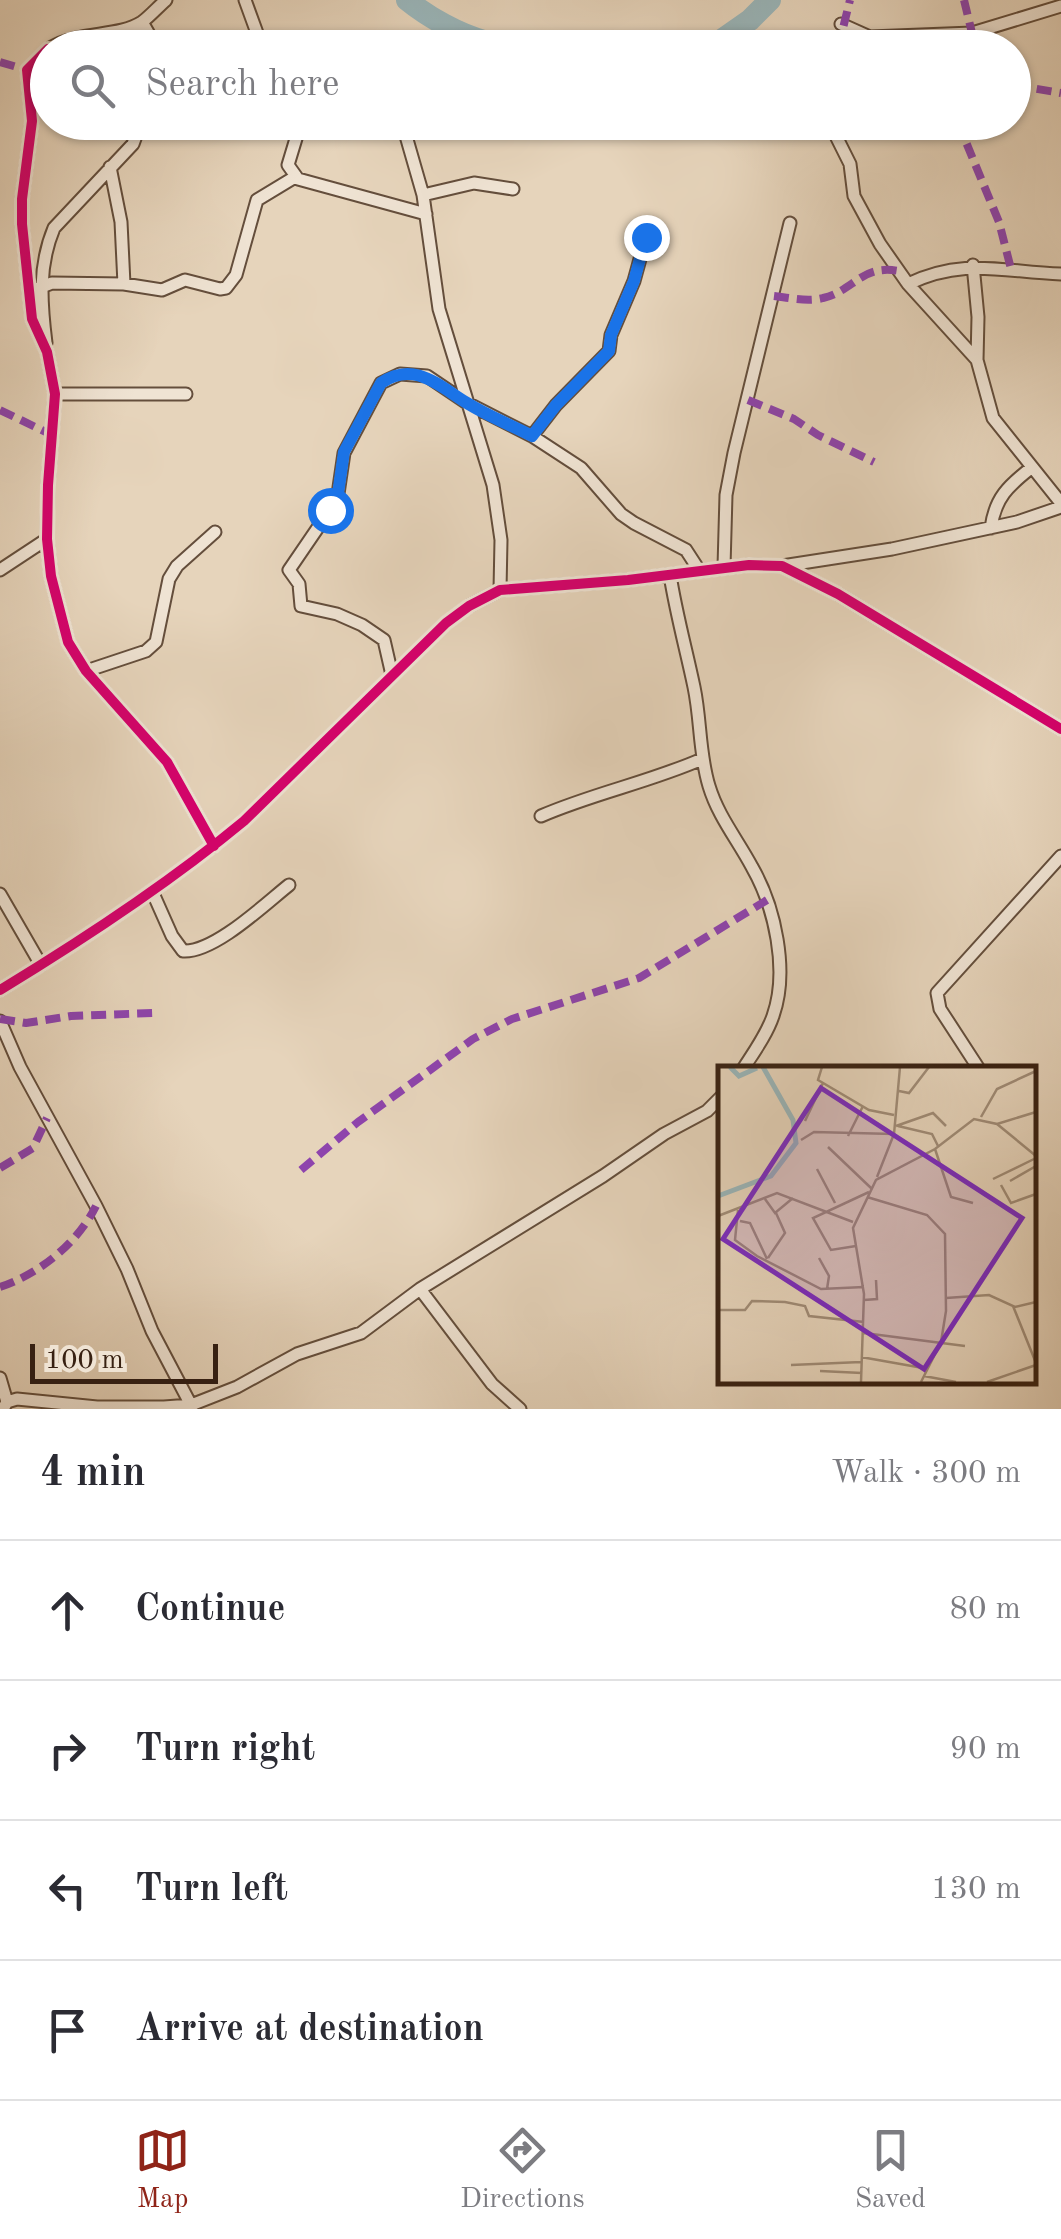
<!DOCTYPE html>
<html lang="en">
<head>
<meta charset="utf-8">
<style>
	body { margin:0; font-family:"Old Standard TT",serif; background:#f7f7f7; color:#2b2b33 }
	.scale { position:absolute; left:30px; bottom:25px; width:188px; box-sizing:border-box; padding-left:10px; border:5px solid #382112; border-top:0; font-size:28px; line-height:35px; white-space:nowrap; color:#382112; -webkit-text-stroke:8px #efe3d3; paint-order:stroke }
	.stop { position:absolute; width:30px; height:30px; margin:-22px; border:8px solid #1a73e8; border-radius:50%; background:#fff }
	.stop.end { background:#1a73e8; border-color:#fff; box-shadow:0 2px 10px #0008 }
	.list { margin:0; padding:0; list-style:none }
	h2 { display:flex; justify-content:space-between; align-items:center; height:130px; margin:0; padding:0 40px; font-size:42px }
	h2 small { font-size:32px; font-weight:400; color:#7c7c81 }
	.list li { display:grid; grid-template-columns:65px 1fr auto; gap:30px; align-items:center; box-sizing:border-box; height:140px; padding:0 40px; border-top:2px solid #e1e1e2 }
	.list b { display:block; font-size:38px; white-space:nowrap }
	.list em { font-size:32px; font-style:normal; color:#7c7c81 }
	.icon { flex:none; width:55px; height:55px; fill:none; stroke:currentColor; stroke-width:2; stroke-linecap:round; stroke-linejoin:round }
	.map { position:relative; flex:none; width:1061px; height:1409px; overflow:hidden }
	.search { position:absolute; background:#fff; box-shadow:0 2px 8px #0004; left:30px; right:30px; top:30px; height:110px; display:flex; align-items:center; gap:25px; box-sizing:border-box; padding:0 35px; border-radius:55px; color:#7c7c81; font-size:38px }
	.sheet { height:690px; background:#fff }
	nav { display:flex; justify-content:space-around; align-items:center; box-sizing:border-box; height:140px; border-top:2px solid #e1e1e2; background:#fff; font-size:28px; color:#7c7c81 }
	nav a { display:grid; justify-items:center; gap:5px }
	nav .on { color:#8f2418 }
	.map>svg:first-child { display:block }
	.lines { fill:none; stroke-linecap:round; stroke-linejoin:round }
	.river { stroke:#9ab6ba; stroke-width:22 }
	.minor-casing { stroke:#644e3c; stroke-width:15 }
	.minor { stroke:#efe3d3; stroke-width:11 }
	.quiet { stroke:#8e44ad; stroke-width:8; stroke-dasharray:15 8; stroke-linecap:butt }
	.cycleway-casing { stroke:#efe3d3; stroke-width:16 }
	.cycleway { stroke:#d6006c; stroke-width:10 }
	.route { stroke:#1a73e8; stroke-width:12 }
	.inset-river { fill:none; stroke:#9ab6ba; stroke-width:5 }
	.inset-road { fill:none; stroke:#a08c77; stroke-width:2.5 }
	.view { fill:#7b2cbf; fill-opacity:0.15; stroke:#7b2cbf; stroke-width:5 }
	.inset-edge { fill:none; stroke:#382112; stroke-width:5 }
</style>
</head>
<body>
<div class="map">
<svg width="1061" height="1409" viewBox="0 0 1061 1409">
	<rect width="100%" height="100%" fill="#e6d4bb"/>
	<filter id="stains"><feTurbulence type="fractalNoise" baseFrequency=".002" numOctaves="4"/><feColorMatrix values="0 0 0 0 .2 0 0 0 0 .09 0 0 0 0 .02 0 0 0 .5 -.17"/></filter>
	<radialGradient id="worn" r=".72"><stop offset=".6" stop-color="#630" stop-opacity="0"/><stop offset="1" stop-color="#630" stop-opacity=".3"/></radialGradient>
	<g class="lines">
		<!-- river -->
		<path class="river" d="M407,0C428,17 458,34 484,41C498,45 510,42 523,48
			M710,48L750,20L770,0"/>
		<!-- minor casing -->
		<g class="minor-casing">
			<path id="minor" d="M245,0L257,33L271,48
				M142,22L157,48
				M841,24L870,37L972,33L1061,6
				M50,48C80,30 117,38 142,22C150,16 158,7 166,0
				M48,49L27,70L32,121L22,199V224L32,319L47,352L55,394L48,485L47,539L51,576L68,642L86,671L167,762L214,846
				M301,122L288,165L298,179L426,214
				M402,122L423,195L439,309L493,485L501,540L500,590
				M829,122L850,164L854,196L880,244L908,284L977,360L993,418L1061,503
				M110,167L121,222L124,284
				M423,195L474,183L513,189
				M973,265L978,317L977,360
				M908,284C964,257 1003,272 1061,274
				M31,291L52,283L124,284L162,290L185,280L220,289L226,288L236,275L257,200L295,177
				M46,343C41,303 38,266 54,228L133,144L141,122
				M55,394H186
				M532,436L556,405L609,351L611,335L634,281L646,237
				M991,528C995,498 1008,486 1031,468
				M782,566L892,549L1017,522L1061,507
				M724,567L726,495L734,453L790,223
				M0,570L47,539
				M670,575C676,613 686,649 694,687C701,720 699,754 709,786C718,816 737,839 752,867C775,907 789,971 773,1016C767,1034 754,1052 743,1069
				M86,671L146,651L156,642L169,579L177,566L215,532
				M392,675L384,640L362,625L337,614L301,606L299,584L289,570L330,510L338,494L344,453L381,383L400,374L427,376L467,403L532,436L581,468L621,514L634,523L686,550L699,570
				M541,816C594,793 650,782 702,759
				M152,891L172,936L183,951C214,953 265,904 289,885
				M0,894L41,965
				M0,990C84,939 168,884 244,821L446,623L469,606L500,590L628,580L749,565L782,566L838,594L1061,729
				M0,1021L20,1067L96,1206L127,1269L152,1331L192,1407
				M979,1069L940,1009L937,993L1061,856
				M420,1289L492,1384L520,1409
				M0,1378L7,1402
				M3,1409L7,1402L17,1399L97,1407H164L191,1405L237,1387L297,1354L361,1333L420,1289L603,1176L664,1134L707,1111L721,1097"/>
		</g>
		<!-- minor -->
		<use href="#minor" class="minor"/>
		<!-- quiet -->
		<path class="quiet" d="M964,0L972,33
			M838,48L850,0
			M0,62L27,70
			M1014,85L1061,93
			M961,122V130L999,222L1011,269
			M774,296C790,298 808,302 823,298C854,291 861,264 899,271
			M748,400L794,419L818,435L874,462
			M0,410L54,436
			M0,1019L26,1023L71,1016L153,1013
			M0,1168L33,1148L47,1118
			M301,1170L358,1122L473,1039L512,1019L639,978L767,900
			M0,1287C39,1274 77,1244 96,1206"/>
		<!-- cycleway casing -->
		<g class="cycleway-casing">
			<path id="cycleway" d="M48,49L27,70L32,121L22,199V224L32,319L47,352L55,394L48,485L47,539L51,576L68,642L86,671L167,762L214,846
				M0,990C84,939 168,884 244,821L446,623L469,606L500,590L628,580L749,565L782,566L838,594L1061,729"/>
		</g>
		<!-- cycleway -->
		<use href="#cycleway" class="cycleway"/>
	</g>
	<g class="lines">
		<!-- route -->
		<path class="route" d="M330,510L338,494L344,452L381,383C414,360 439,386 467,403C488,416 511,425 532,436L556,405L609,351L611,335L634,281L646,237"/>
	</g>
	<!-- overview -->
	<g transform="translate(718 1066)">
		<rect width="318" height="318" fill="#e6d4bb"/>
		<path class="inset-river" d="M12,1L21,10L39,2M0,130L53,110L78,77L75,54L45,1"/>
		<path class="inset-road" d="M104,1L100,14L151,44L176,49M181,25L191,27L211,1M263,51L279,23L318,5M87,55L105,17M279,58L318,46M178,60L215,47L228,60M180,60L214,68L220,80M130,70L145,40M83,74L96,66L176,68M110,81L153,122M217,83L233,131L255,137M99,103L117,137M159,111L176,68L182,1M275,113L316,93M292,115L318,100M283,119L293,137L318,128M149,131L209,149L227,168L228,245L223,276L203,316M47,133L57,147L75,132M20,144L17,174L39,190L103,223L146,221M0,150L59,127L135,156M22,155L32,157L49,193M138,180L113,184L95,152L151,126M50,192L67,167L58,147M101,192L111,210L109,223M228,232L271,229L297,241L318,236M146,234L159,233L158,214M295,240L318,297M0,244H27L34,235L67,236L87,240L91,250L146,256M146,267L247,280M143,291L205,302M73,299L143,296M102,305L144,307M206,310L238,316M143,316L146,228L135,162L158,114L217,83L256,53L279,58L318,90M269,316L318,299"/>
		<path class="view" d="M103,22L304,152L206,303L5,173Z"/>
		<rect width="318" height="318" class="inset-edge"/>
	</g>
	<rect width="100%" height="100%" filter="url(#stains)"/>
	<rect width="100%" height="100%" fill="url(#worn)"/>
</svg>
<div class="scale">100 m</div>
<div class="stop" style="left:330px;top:510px"></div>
<div class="stop end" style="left:646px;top:237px"></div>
<div class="search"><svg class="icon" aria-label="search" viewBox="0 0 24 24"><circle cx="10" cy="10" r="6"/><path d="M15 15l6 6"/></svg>Search here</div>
</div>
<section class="sheet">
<h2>4 min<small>Walk · 300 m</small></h2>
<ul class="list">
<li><svg class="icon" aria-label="ahead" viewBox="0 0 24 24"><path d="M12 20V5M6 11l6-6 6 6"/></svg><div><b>Continue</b></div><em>80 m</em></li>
<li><svg class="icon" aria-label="right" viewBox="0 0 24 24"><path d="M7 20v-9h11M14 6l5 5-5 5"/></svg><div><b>Turn right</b></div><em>90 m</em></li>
<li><svg class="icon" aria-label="left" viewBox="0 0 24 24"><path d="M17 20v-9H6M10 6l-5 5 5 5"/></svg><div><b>Turn left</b></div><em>130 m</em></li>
<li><svg class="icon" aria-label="arrive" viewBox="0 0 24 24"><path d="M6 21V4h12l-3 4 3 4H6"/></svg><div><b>Arrive at destination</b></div></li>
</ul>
</section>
<nav>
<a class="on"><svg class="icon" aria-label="map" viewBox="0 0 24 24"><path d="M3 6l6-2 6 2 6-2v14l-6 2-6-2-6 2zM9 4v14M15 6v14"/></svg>Map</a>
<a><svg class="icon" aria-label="directions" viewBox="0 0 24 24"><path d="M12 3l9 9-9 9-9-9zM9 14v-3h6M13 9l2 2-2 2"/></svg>Directions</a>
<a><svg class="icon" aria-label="saved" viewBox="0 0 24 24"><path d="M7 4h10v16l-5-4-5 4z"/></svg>Saved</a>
</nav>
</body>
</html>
